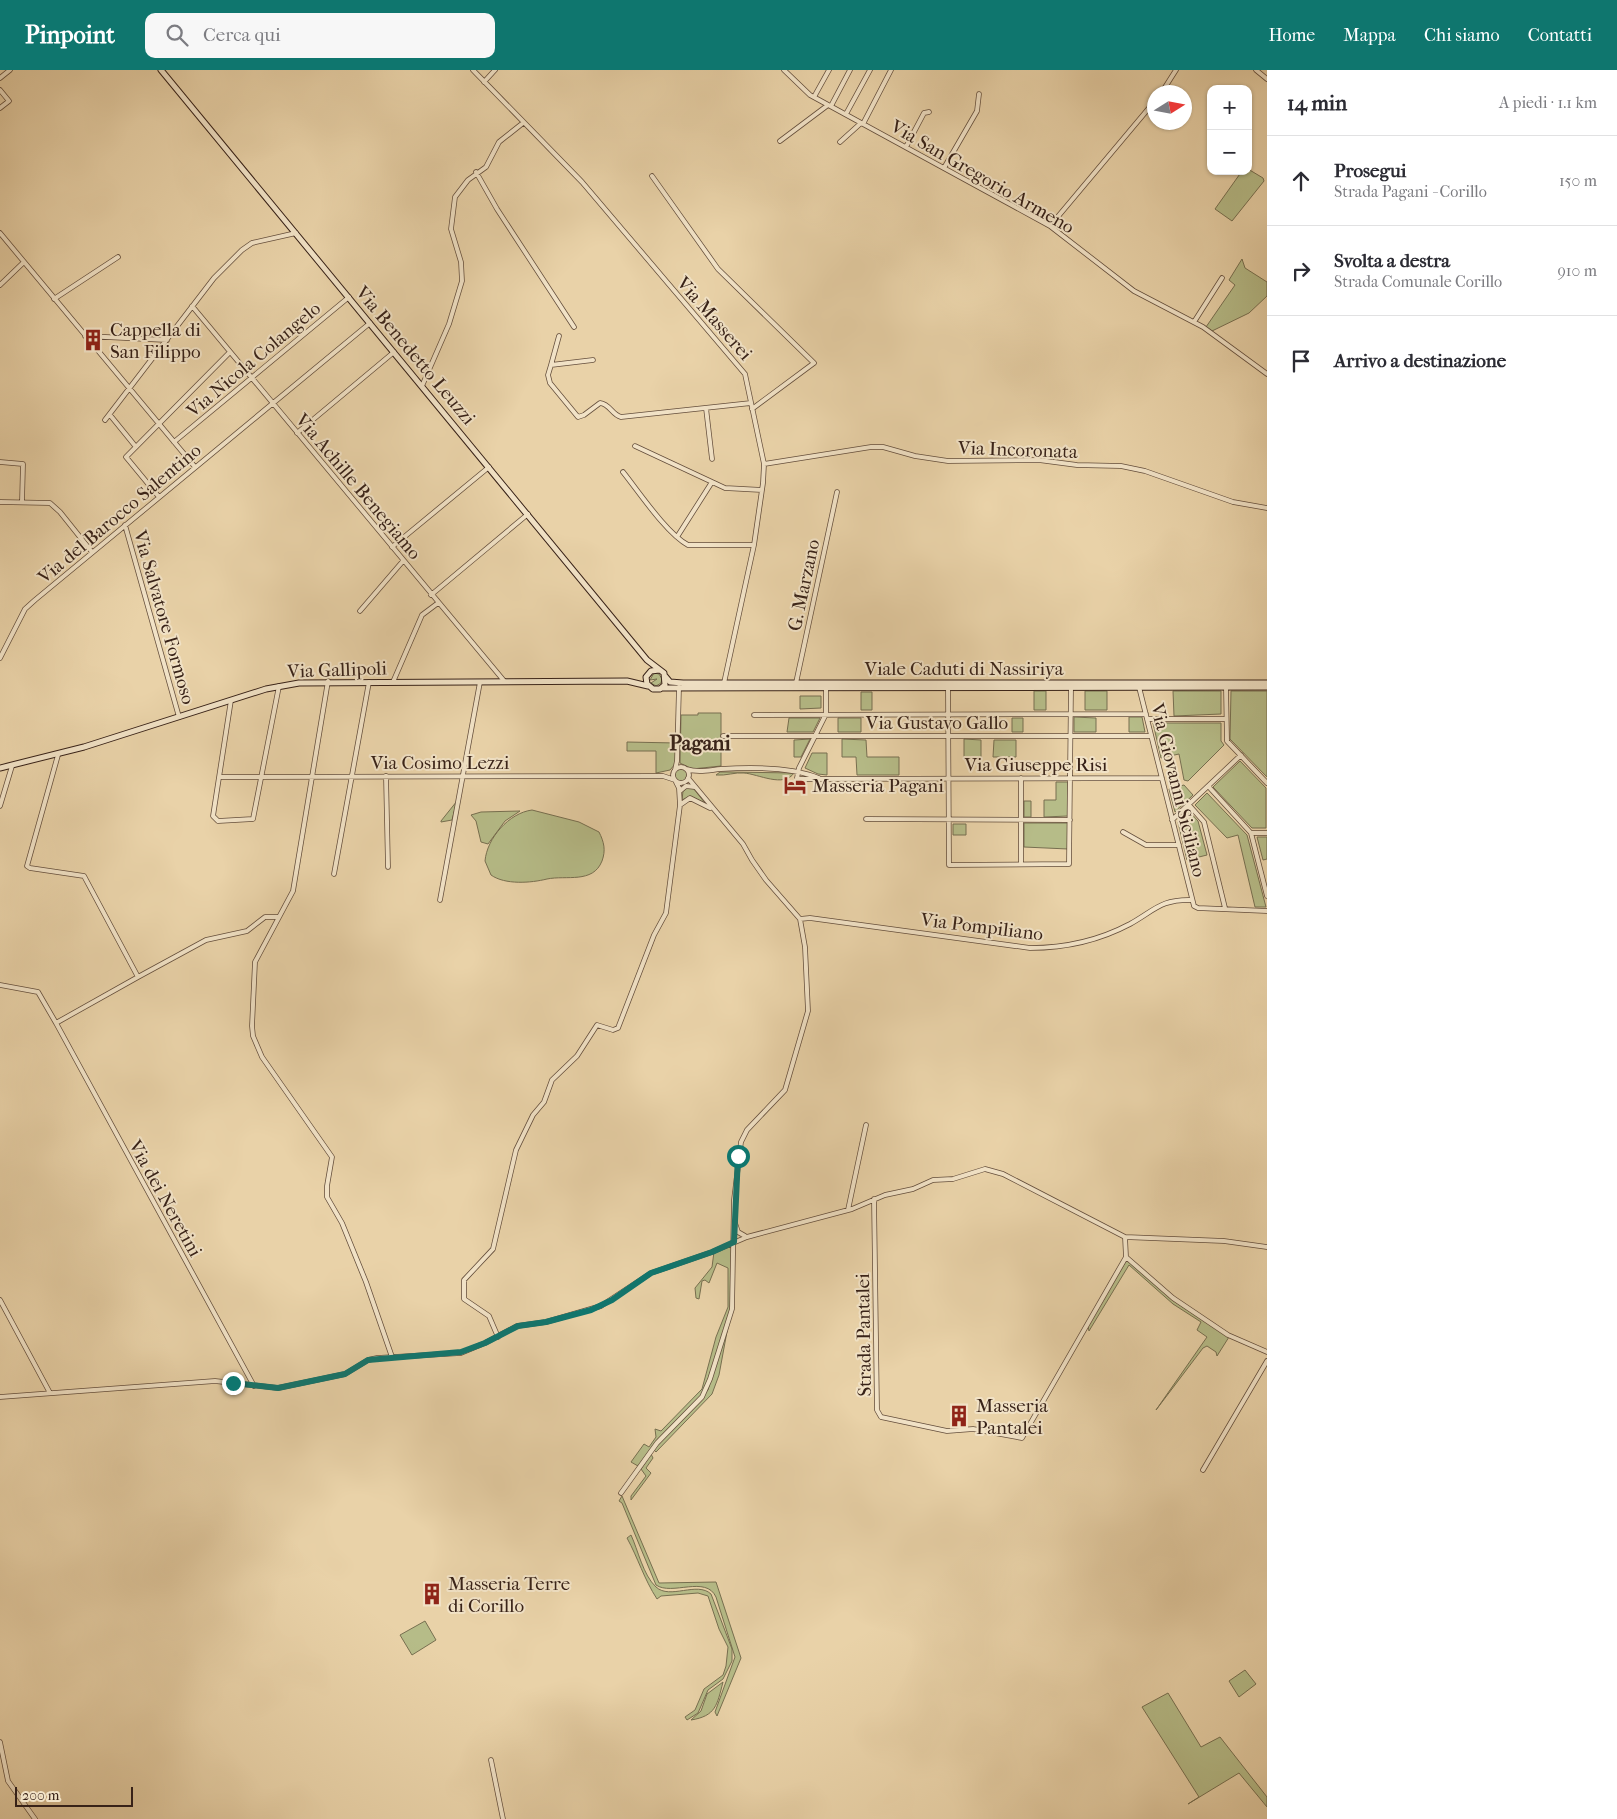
<!DOCTYPE html>
<html lang="it">
<head>
<meta charset="utf-8">
<style>
	body { margin:0; font-family:"IM FELL French Canon",serif; background:#f7f7f7; color:#2b2b33 }
	.controls { position:absolute; right:15px; top:15px; display:grid; overflow:hidden; border-radius:10px; box-shadow:0 1px 4px #0004 }
	.controls button { width:45px; height:45px; display:grid; place-items:center; padding:0; border:0; border-bottom:1px solid #e1e1e2; background:#fff; color:#2b2b33; font:25px sans-serif }
	.compass { position:absolute; left:1147px; top:15px; width:45px; height:45px; border-radius:50%; background:#fff; box-shadow:0 1px 4px #0004; rotate:79deg }
	.scale { position:absolute; left:15px; bottom:12px; width:118px; box-sizing:border-box; padding-left:5px; border:2px solid #382218; border-top:0; font-size:14px; line-height:18px; white-space:nowrap; color:#382218; -webkit-text-stroke:4px #f1e2c6; paint-order:stroke }
	.stop { position:absolute; width:15px; height:15px; margin:-11px; border:4px solid #0f766e; border-radius:50%; background:#fff }
	.stop.end { background:#0f766e; border-color:#fff; box-shadow:0 1px 5px #0008 }
	.list { margin:0; padding:0; list-style:none }
	h2 { display:flex; justify-content:space-between; align-items:center; height:65px; margin:0; padding:0 20px; font-size:21px }
	h2 small { font-size:16px; font-weight:400; color:#7c7c81 }
	.list li { display:grid; grid-template-columns:32px 1fr auto; gap:15px; align-items:center; box-sizing:border-box; height:90px; padding:0 20px; border-top:1px solid #e1e1e2 }
	.list b { display:block; font-size:19px; white-space:nowrap }
	.list p { margin:0; font-size:16px; white-space:nowrap; color:#7c7c81 }
	.list em { font-size:16px; font-style:normal; color:#7c7c81 }
	.icon { flex:none; width:28px; height:28px; fill:none; stroke:currentColor; stroke-width:2; stroke-linecap:round; stroke-linejoin:round }
	.map { position:relative; flex:none; width:1267px; height:1749px; overflow:hidden }
	header { display:flex; align-items:center; gap:30px; box-sizing:border-box; height:70px; padding:0 25px; background:#0f766e; color:#fff }
	header strong { font-size:24px }
	nav { display:flex; gap:28px; margin-inline-start:auto; font-size:18px }
	.search { width:350px; height:45px; background:#f7f7f7; display:flex; align-items:center; gap:12px; box-sizing:border-box; padding:0 18px; border-radius:10px; color:#7c7c81; font-size:19px }
	main { display:flex }
	aside { flex:1; background:#fff }
	.map>svg:first-child { display:block }
	.green { fill:#b6bc88; stroke:#776f50 }
	.lines { fill:none; stroke-linecap:round; stroke-linejoin:round }
	.street-casing { stroke:#644e3c; stroke-width:5.5 }
	.secondary-casing { stroke:#382218; stroke-width:7 }
	.street { stroke:#f1e2c6; stroke-width:4 }
	.secondary { stroke:#f1e2c6; stroke-width:5 }
	.route { stroke:#0f766e; stroke-width:6 }
	.labels { text-anchor:middle; stroke-width:4; stroke-linejoin:round; paint-order:stroke }
	.street-label { font-size:19px; fill:#382218; stroke:#f1e2c6 }
	.poi-label { font-size:19px; fill:#382218; stroke:#f1e2c6; text-anchor:start }
	.quarter-label { font-size:21px; font-weight:bold; fill:#382218; stroke:#f1e2c6 }
</style>
</head>
<body>
<header>
<strong>Pinpoint</strong>
<div class="search"><svg class="icon" aria-label="search" viewBox="0 0 24 24"><circle cx="10" cy="10" r="6"/><path d="M15 15l6 6"/></svg>Cerca qui</div>
<nav><a>Home</a><a>Mappa</a><a>Chi siamo</a><a>Contatti</a></nav>
</header>
<main>
<div class="map">
<svg width="1267" height="1749" viewBox="0 0 1267 1749">
	<rect width="100%" height="100%" fill="#e9d2a8"/>
	<filter id="stains"><feTurbulence type="fractalNoise" baseFrequency=".004" numOctaves="4"/><feColorMatrix values="0 0 0 0 .2 0 0 0 0 .09 0 0 0 0 .02 0 0 0 .5 -.17"/></filter>
	<radialGradient id="worn" r=".72"><stop offset=".6" stop-color="#630" stop-opacity="0"/><stop offset="1" stop-color="#630" stop-opacity=".3"/></radialGradient>
	<!-- green -->
	<path class="green" d="M1248,99L1263,108L1264,111L1232,151L1215,139L1242,101H1248Z
		M1242,189L1245,198L1267,212V226L1249,243L1212,261L1206,257L1235,215L1229,210Z
		M654,603L659,604L662,609L661,613L656,616L651,613L657,609L650,610Z
		M1034,621H1046V640H1034Z
		M1085,621H1107V640H1085Z
		M1173,621H1221V644L1174,646Z
		M1231,621H1267V707L1230,669Z
		M861,622H872V640H861Z
		M800,626H821V638L800,639Z
		M698,643H721V696L692,699L680,693L681,645H698Z
		M1074,647L1096,648V662H1074Z
		M1129,647H1142L1145,662H1129Z
		M789,648H820L813,662H787Z
		M838,648H861V662H838Z
		M1012,648H1023V662H1012Z
		M1153,653H1221V671L1224,675L1188,711L1184,710L1179,684L1161,688Z
		M810,669L801,687H794V670Z
		M842,669L866,670L867,687H899V705H857L856,687H842Z
		M964,669L981,670V687H964Z
		M994,670H1016V687H993Z
		M627,672L676,673V693L670,700L656,703V681H627Z
		M812,683H827V705L818,704L805,698Z
		M1240,691L1266,718V758H1252L1213,717Z
		M675 705a6 6 0 1 1 12 0a6 6 0 1 1-12 0Z
		M720,702H729L794,703C784,718 758,704 744,703C735,702 726,706 716,705Z
		M1056,712H1068V746L1044,747V730H1056Z
		M1184,715L1193,725L1175,742L1169,719Z
		M687,718H693L705,733L690,726L682,730L683,721Z
		M1207,723L1247,765L1266,837H1255L1238,765L1227,768L1195,735Z
		M457,731L452,750L441,752V751Z
		M1024,731H1031V747H1024Z
		M532,740L579,752L599,762C604,772 606,780 602,791C593,814 566,805 547,809C531,813 505,815 491,805L485,791C487,768 509,743 532,740Z
		M520,741L505,751L488,774L481,772L476,751L471,745L481,742Z
		M1189,741L1198,751L1207,785L1187,790L1178,752Z
		M1024,753H1068V779L1024,777Z
		M953,754H966V765H953Z
		M1257,767H1267V789L1263,790Z
		M732,1176L731,1240L704,1322L660,1367L638,1396L631,1392L644,1374L649,1377L656,1367L655,1359L661,1361L702,1319L716,1267L728,1237V1198L717,1193L709,1213L705,1210L702,1211L699,1229L696,1228L695,1218L712,1197L714,1182Z
		M1126,1191H1130L1172,1230L1229,1267L1217,1286L1216,1282L1207,1276L1203,1278L1156,1340L1207,1267L1197,1260L1201,1252L1173,1234L1129,1195L1089,1261L1088,1256Z
		M733,1229L719,1305L712,1324L656,1382L653,1379L708,1320Z
		M651,1384L653,1388L646,1398L651,1403L631,1430V1426L646,1406L641,1399Z
		M622,1426L659,1513L716,1512L741,1588L717,1646L715,1642L735,1587L716,1527C706,1505 672,1526 656,1515L622,1433L619,1431Z
		M631,1465C638,1480 643,1505 656,1517C670,1530 697,1511 711,1524L732,1579V1591L723,1609L708,1620L698,1643L687,1650L685,1647L695,1640L704,1619L723,1605L726,1596L728,1577L719,1559L708,1526L698,1523L661,1526L657,1529C644,1509 638,1488 627,1468Z
		M425,1551L436,1570L412,1585L400,1565Z
		M1245,1600L1256,1614L1239,1627L1229,1611Z
		M723,1612C717,1635 716,1646 691,1650L701,1641L707,1624Z
		M1168,1623L1201,1677L1220,1667L1267,1727V1737L1239,1703L1188,1734L1199,1727L1142,1637Z"/>
	<g class="lines">
		<!-- street casing -->
		<g class="street-casing">
			<path id="street" d="M473,0L582,112L745,304L764,394L763,413L754,475L724,613
				M784,0L810,25L1050,156L1134,221L1203,257L1267,304
				M1256,0L1267,9
				M0,8L10,0
				M484,12L495,0
				M0,20L9,31L0,38
				M1162,22L1176,0
				M814,27L829,0
				M831,36L850,0
				M846,44L870,0
				M863,54L891,0
				M780,71L828,35
				M840,72L861,53
				M906,77L924,43L929,42
				M944,98L977,41L979,24
				M476,102L497,139L574,257
				M652,106L718,199L814,293L752,339
				M1050,156L1154,32
				M0,163L195,397
				M0,215L24,192
				M54,229L118,187
				M192,236L505,612
				M1194,252L1222,208
				M85,266L167,270
				M593,290L551,295L548,305L550,313L578,347L584,345L600,333C610,334 612,345 621,347L751,333
				M551,295L559,266
				M422,316L449,254L462,211L461,192L451,159L455,127L468,110L486,97L499,72L523,53
				M706,338L712,389
				M110,345L136,377
				M105,350L214,208L242,180L252,173L296,163
				M297,363L394,282
				M174,372L349,227
				M635,376L725,418L762,420
				M0,392L23,394L22,432
				M764,394L871,377H883L915,386L948,391L1039,390L1077,395L1121,396L1145,401L1233,432L1267,438
				M623,402C639,422 667,464 688,475H754
				M159,427L126,387L230,282
				M0,432L50,433L60,442L92,482
				M125,455L179,647
				M677,467L712,412
				M392,477L489,397
				M431,525L528,444
				M360,541L403,491
				M0,588L25,539L35,530L370,253
				M328,611L293,821L255,892L252,956L253,966L262,987L332,1087L327,1116V1127L342,1153L366,1212L392,1287
				M393,612L422,545L438,533
				M796,613L837,422
				M826,617V644L799,698L797,708L800,709L1162,708
				M948,617L949,795L1069,794L1071,617
				M1139,617L1194,836L1198,838L1267,841
				M1226,617L1227,671L1267,713
				M231,630L213,746L218,751L253,749L279,616
				M754,645L1146,644
				M1147,649H1226
				M723,666H1151
				M673 705a8 8 0 1 1 16 0a8 8 0 1 1-16 0Z
				M686,699C699,703 709,700 721,699C752,697 791,697 819,708
				M675,700L677,691L679,617
				M386,706L388,797
				M221,707L663,706L675,710
				M1021,708V794
				M1208,716L1251,763H1267
				M680,721L686,716L695,717
				M680,735L690,728L710,738
				M1189,735L1204,752L1225,838
				M0,736L12,696
				M866,749L1070,750
				M1172,750L1241,685
				M1123,762L1146,775H1179
				M1251,763L1267,826
				M334,804L369,612
				M440,830L480,612
				M800,849L810,848L1030,878C1066,878 1098,871 1130,854C1155,840 1161,829 1192,830
				M138,907L206,870L247,861L265,847H279
				M0,915L38,922L56,953L138,907L84,806L30,798L27,796L58,685
				M56,953L254,1316
				M874,1129L877,1340L881,1347L947,1361L973,1359L1022,1368L1126,1187
				M848,1140L866,1055
				M735,1153L738,1162L745,1166
				M1125,1167L1126,1187L1173,1228L1228,1265L1267,1282
				M0,1230L50,1323
				M498,1267L489,1246L464,1229V1210L493,1179L516,1080L533,1045L544,1032L552,1010L577,986L597,955L613,960L618,958L654,865L666,843L680,735L679,718L676,712
				M0,1327L215,1311L278,1318L345,1304L368,1290L377,1288L461,1283L485,1273L517,1256L546,1252L601,1236L651,1203L712,1182L747,1167L852,1139L885,1125L913,1119L933,1110L953,1109L985,1099L1003,1104L1125,1167L1224,1171L1267,1177
				M1203,1400L1267,1291
				M621,1423L657,1373L702,1327L710,1309L732,1239L734,1130L741,1072L747,1060L785,1020L808,941L805,877L800,849L766,810L752,790L743,774L688,708
				M0,1672L8,1711L35,1749
				M491,1690L503,1749"/>
		</g>
		<!-- secondary casing -->
		<g class="secondary-casing">
			<path id="secondary" d="M161,0L647,590L664,603L665,615L660,619H653L647,614L646,607L651,601L659,600
				M665,606L670,612L683,613H1267
				M662,618L1267,617
				M0,698L84,677L266,619L299,613L627,611L648,616"/>
		</g>
		<!-- street -->
		<use href="#street" class="street"/>
		<!-- secondary -->
		<use href="#secondary" class="secondary"/>
	</g>
	<g class="lines">
		<!-- route -->
		<path class="route" d="M233,1313L278,1318L345,1304L368,1290L461,1282L485,1273L518,1256L546,1252L591,1240L612,1230L651,1203L712,1182L734,1172L738,1086"/>
	</g>
	<!-- icons -->
	<defs>
		<g id="building-bare" transform="scale(1.725)"><path d="M-4-6H4V6H1V3H-1V6H-4ZM-2.5-4.3h1.7v1.8h-1.7ZM.8-4.3h1.7v1.8H.8ZM-2.5-1h1.7V.8h-1.7ZM.8-1h1.7V.8H.8Z" fill="#8f2418" stroke="#f1e2c6" stroke-width="2.5" paint-order="stroke"/></g>
		<g id="hotel-bare" transform="scale(1.725)"><path d="M-6-4.5h1.5V1H6V5H4.5V3h-9V5H-6ZM-4 0a1.8 1.8 0 1 1 3.6 0ZM.5 0V-2.5h3Q6-2.5 6 0Z" fill="#8f2418" stroke="#f1e2c6" stroke-width="2.5" paint-order="stroke"/></g>
	</defs>
	<g fill-rule="evenodd">
		<use href="#building-bare" x="93" y="270"/>
		<use href="#hotel-bare" x="795" y="715"/>
		<use href="#building-bare" x="959" y="1346"/>
		<use href="#building-bare" x="432" y="1524"/>
	</g>
	<g class="labels">
		<!-- street labels -->
		<g class="street-label">
			<text transform="translate(983 106) rotate(30)" y="7">Via San Gregorio Armeno</text>
			<text transform="translate(715 248) rotate(49)" y="7">Via Masserei</text>
			<text transform="translate(416 285) rotate(50)" y="7">Via Benedetto Leuzzi</text>
			<text transform="translate(253 289) rotate(-40)" y="7">Via Nicola Colangelo</text>
			<text transform="translate(1018 379) rotate(2)" y="7">Via Incoronata</text>
			<text transform="translate(359 416) rotate(50)" y="7">Via Achille Benegiamo</text>
			<text transform="translate(119 443) rotate(-40)" y="7">Via del Barocco Salentino</text>
			<text transform="translate(803 515) rotate(-78)" y="7">G. Marzano</text>
			<text transform="translate(165 547) rotate(74)" y="7">Via Salvatore Formoso</text>
			<text x="964" y="605">Viale Caduti di Nassiriya</text>
			<text transform="translate(337 599) rotate(-2)" y="7">Via Gallipoli</text>
			<text x="937" y="659">Via Gustavo Gallo</text>
			<text x="440" y="699">Via Cosimo Lezzi</text>
			<text x="1036" y="701">Via Giuseppe Risi</text>
			<text transform="translate(1179 720) rotate(76)" y="7">Via Giovanni Siciliano</text>
			<text transform="translate(982 856) rotate(7)" y="7">Via Pompiliano</text>
			<text transform="translate(166 1128) rotate(61)" y="7">Via dei Neretini</text>
			<text transform="translate(863 1265) rotate(-91)" y="7">Strada Pantalei</text>
		</g>
		<!-- poi labels -->
		<g class="poi-label">
			<text x="110" y="266">Cappella di<tspan x="110" dy="22">San Filippo</tspan></text>
			<text x="812" y="722">Masseria Pagani</text>
			<text x="976" y="1342">Masseria<tspan x="976" dy="22">Pantalei</tspan></text>
			<text x="448" y="1520">Masseria Terre<tspan x="448" dy="22">di Corillo</tspan></text>
		</g>
		<!-- quarter labels -->
		<g class="quarter-label">
			<text x="700" y="680">Pagani</text>
		</g>
	</g>
	<rect width="100%" height="100%" filter="url(#stains)"/>
	<rect width="100%" height="100%" fill="url(#worn)"/>
</svg>
<div class="controls">
<button>+</button>
<button>−</button>
</div>
<svg class="compass" viewBox="-18 -18 36 36"><path d="M0-13l5 13h-10z" fill="#e53935"/><path d="M0 13l5-13h-10z" fill="#7c7c81"/></svg>
<div class="scale">200 m</div>
<div class="stop" style="left:738px;top:1086px"></div>
<div class="stop end" style="left:233px;top:1313px"></div>
</div>
<aside>
<h2>14 min<small>A piedi · 1.1 km</small></h2>
<ul class="list">
<li><svg class="icon" aria-label="ahead" viewBox="0 0 24 24"><path d="M12 20V5M6 11l6-6 6 6"/></svg><div><b>Prosegui</b><p>Strada Pagani - Corillo</p></div><em>150 m</em></li>
<li><svg class="icon" aria-label="right" viewBox="0 0 24 24"><path d="M7 20v-9h11M14 6l5 5-5 5"/></svg><div><b>Svolta a destra</b><p>Strada Comunale Corillo</p></div><em>910 m</em></li>
<li><svg class="icon" aria-label="arrive" viewBox="0 0 24 24"><path d="M6 21V4h12l-3 4 3 4H6"/></svg><div><b>Arrivo a destinazione</b></div></li>
</ul>
</aside>
</main>
</body>
</html>
